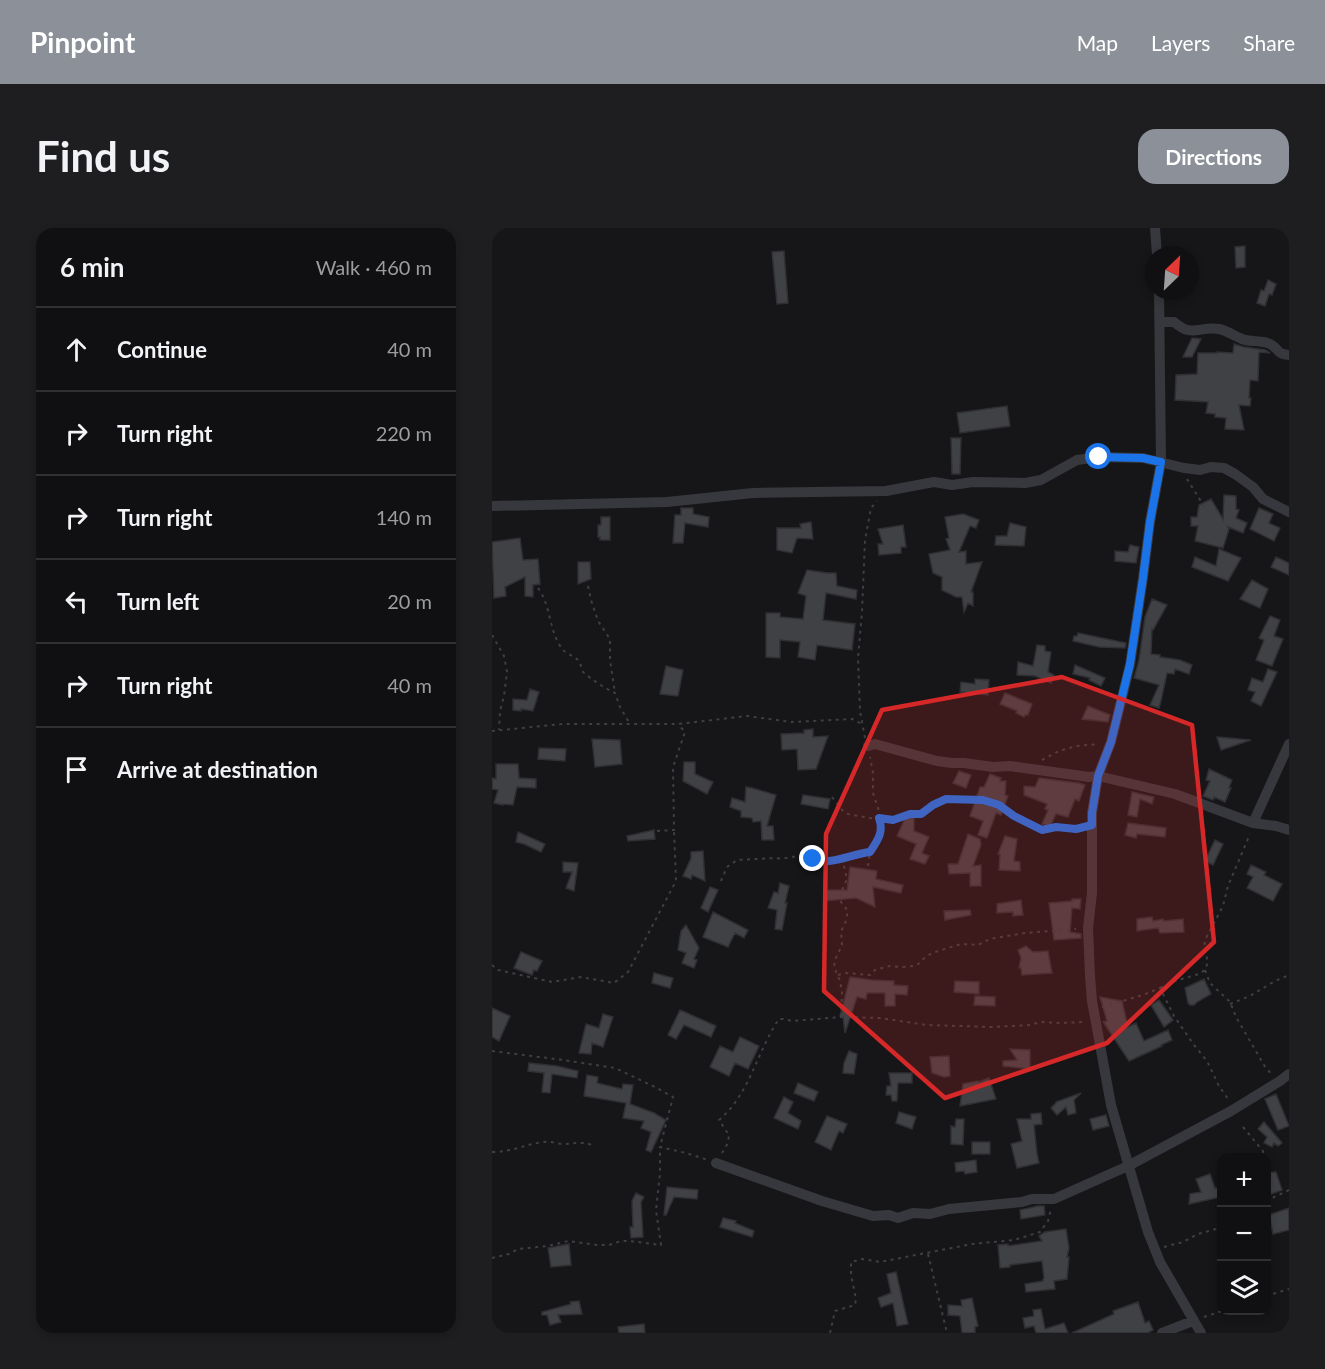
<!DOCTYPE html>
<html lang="en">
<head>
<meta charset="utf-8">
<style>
	body { margin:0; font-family:Lato,sans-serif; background:#1e1e20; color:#f1f3f6 }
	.controls { position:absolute; right:18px; bottom:18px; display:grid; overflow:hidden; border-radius:12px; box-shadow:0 3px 9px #0003 }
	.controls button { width:54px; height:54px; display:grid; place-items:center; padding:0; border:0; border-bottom:2px solid #303032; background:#101012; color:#f1f3f6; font:30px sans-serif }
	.compass { position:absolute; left:653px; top:18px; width:54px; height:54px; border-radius:50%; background:#101012; box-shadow:0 3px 9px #0003; rotate:25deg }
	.stop { position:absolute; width:18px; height:18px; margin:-14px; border:4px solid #1a73e8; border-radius:50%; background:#fff }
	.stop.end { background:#1a73e8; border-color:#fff; box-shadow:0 2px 6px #0008 }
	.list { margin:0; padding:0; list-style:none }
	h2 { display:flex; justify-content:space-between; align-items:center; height:78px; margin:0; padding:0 24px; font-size:26px }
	h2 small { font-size:20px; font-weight:400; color:#9c9d9f }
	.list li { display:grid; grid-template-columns:39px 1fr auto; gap:18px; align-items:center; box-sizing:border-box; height:84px; padding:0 24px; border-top:2px solid #303032 }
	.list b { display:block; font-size:22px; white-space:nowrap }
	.list em { font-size:20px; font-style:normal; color:#9c9d9f }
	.icon { flex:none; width:33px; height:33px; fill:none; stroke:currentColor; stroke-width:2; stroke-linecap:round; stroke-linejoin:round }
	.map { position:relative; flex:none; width:797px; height:1105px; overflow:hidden; border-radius:18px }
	header { display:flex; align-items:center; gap:36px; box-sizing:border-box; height:84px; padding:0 30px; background:#8c9099; color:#fff }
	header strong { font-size:28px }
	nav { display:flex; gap:33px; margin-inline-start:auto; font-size:21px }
	.intro { display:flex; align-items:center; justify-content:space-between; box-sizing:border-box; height:144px; padding:0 36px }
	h1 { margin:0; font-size:42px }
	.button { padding:15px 27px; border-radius:18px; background:#8c9099; color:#fff; font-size:21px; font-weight:700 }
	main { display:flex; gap:36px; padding:0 36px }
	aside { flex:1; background:#101012; border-radius:18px; box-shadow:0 3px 9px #0003 }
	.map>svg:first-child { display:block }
	.building { fill:#404145; stroke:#303034; stroke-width:1.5 }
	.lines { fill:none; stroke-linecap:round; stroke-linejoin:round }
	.path { stroke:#3d3f44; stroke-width:2; stroke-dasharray:3 4.5; stroke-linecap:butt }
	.minor { stroke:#37383d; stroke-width:10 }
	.route { stroke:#1a73e8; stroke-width:8 }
	.marked { fill:#d62828; fill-opacity:0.2; stroke:#d62828; stroke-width:4.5; stroke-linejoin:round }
</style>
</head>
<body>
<header>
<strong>Pinpoint</strong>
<nav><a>Map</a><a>Layers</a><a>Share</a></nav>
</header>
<div class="intro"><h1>Find us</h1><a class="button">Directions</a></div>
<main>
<aside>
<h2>6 min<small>Walk · 460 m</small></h2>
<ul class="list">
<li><svg class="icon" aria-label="ahead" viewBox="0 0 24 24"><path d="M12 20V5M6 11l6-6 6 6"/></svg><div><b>Continue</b></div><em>40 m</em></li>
<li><svg class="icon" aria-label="right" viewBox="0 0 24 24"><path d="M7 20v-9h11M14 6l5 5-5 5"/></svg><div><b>Turn right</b></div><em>220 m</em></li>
<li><svg class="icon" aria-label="right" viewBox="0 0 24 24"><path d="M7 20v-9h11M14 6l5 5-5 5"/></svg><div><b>Turn right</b></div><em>140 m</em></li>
<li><svg class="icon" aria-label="left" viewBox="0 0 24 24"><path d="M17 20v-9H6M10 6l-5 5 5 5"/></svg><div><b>Turn left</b></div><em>20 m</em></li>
<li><svg class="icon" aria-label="right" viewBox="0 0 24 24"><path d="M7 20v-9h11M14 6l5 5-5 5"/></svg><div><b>Turn right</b></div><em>40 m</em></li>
<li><svg class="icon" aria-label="arrive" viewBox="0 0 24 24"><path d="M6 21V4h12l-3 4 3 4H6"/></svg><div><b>Arrive at destination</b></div></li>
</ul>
</aside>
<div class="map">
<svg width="797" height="1105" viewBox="0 0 797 1105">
	<rect width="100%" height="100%" fill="#161618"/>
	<!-- building -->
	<path class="building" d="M753,18V39L744,40L743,19Z
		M292,23L296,75L285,76L280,24Z
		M776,52L784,56L780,67L777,66L773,78L765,75L769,62L772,63Z
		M700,110L709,111L700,129H691Z
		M742,116L752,119L773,122L778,125L767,124L766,153L758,152L757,170H759L758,178L747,177L752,202L733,201L734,190L723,189V186L714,185L716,174L683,172L684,147L705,146L706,125H725V124L741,125Z
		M515,178L518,198L468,205L465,185Z
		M459,210H469L468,246H460Z
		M732,267L744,268V281L747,282L744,290L755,295L751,305L736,299L737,301L731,320L703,313L706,298H699V289H705L707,277L719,271L731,291Z
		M189,280H201V286L217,289L216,299L193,295L191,315H181L183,287H189Z
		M767,280L781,286L777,295L788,300L782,313L758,301Z
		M471,286L487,292L484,300L478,298L467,324L474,323V336L490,334L479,364H481V378L476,375L472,384L470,369H464L450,362V349L441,345L437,326L458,322L454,311L457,310L453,289Z
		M109,289H118V312H108V309H106V297H109Z
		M319,294L321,311L305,310L300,325L285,322V300H309L308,296Z
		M518,295L534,299L532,318L503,317L504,308H515Z
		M411,297L414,319H409V325L387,327L386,316H391L386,301Z
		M28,310L31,332L46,331L48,356L41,357V369L33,368V349L13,359L14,368L2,370L0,314Z
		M638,317L647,319L644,335L623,333V323L636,324Z
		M727,321L749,330L736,353L700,339L703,329L724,338Z
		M784,329L797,335V347L779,339Z
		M86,334H98L99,351L86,356Z
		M315,342L335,345H344L345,358L365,362L364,371L334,365L331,392L363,396L360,422L325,417L323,432L306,429L308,414L288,412V430L274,429V385H288V389L311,391L314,368L306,365Z
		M760,352L776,361L768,380L748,371Z
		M660,371L675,377L661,402L660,401L659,426L668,427V429L688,432L700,437L697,446L683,441L682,446L675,445L669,473L667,480L658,477L667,457L642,450L647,432L653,389Z
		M778,388L788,392L782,408L791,411L780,438L764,432L772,412L767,410Z
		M586,405L634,415L633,420L607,419L581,413L582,408H585Z
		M545,417L553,418V423L559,424L556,444L562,447L559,455L543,448L525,447L526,434L541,438Z
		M583,437L613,450L609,458L597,452L598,450L581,446Z
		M174,438L191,442L186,468L168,466Z
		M776,441L785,444L769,478L759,473L763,464L756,462L760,450L771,454Z
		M483,451L497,452L496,467L468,464L469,454L483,456Z
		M38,461L47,464L41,483L29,481V483L21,482V471L35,472Z
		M513,465L540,476L536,487H533L532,489L524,485L525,483L508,476Z
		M596,478L618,487L616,494L590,491Z
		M321,501V509L336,508L324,541L306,542L305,521L290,522L289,506L312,505V502Z
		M725,509L759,512L729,522Z
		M100,511L128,512L130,536L103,539Z
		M47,520L74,521L73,533L46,531Z
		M192,534H203V546L221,554L215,566L191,553Z
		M4,536H26L27,550L44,551V560L25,559L21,577L11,576V577L2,575L6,562L0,561V550L4,551Z
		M717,541L740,552L737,560H739L733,574L722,569L721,572L711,568L718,553L714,552Z
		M467,543L479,547L474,560L461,555Z
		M498,546L509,550L508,553H514L513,567L516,568L509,587L504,585L495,610L486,607L491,593L478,588L488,559H492Z
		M547,550L587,555L593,557L587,573L583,571L576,589L564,586L558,599L550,596L556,582L553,581L555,576L532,567V558L543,559Z
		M254,559L260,560L284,567L275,598H281L282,612H270L269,593L261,594L260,590L249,589V583L238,579L240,570L253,574Z
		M640,564L662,569L660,576L648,571L645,589L636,587Z
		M311,567L338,571L336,581L309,576Z
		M414,588H422V603L437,609L430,625L437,628L433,636L418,631L424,616L405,608Z
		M636,595L674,600L673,609L645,606L644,610L633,607Z
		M162,602L163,611L136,613L135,608Z
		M26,604L53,616L49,624L32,616L24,614Z
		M476,606L488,611L489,617L481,638L489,637V658H478V645L457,646L456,636H466Z
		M513,608L525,611L522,633L528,634V643L507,642L508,626H506Z
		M723,612L731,616L721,637L713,633Z
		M211,623L213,653L200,647L199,651L191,648L199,630V624Z
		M71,634L86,635L82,663L74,660L80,644H71Z
		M759,637L774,644L772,647L790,656L781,673L755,660L761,649L755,646Z
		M358,639L385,643L384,651L411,657L409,665L381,659L383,679L364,670L333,673V662H355Z
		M288,655L297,658L293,675H295L290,702L283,701L285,682L276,680L282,664L286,665Z
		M218,659L226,662L216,684L209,680Z
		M580,671H589L588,681L580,680L578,704L589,706V710L562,712L557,675L580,673Z
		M529,672L531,687L521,688V684L505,685V676Z
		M478,682L479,687L453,692L452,683Z
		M221,684L256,702L252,710L243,705L236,719L211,709Z
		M660,689L661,693L671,691L672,693L691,691L692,704L668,705L666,700L645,703V691Z
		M194,697L207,720L202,731L205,732L202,740L190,735L194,725L186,722L189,703Z
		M534,718L541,724L556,723L560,745L530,747L529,740H527L529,730L526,722Z
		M29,724L50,733L45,743L42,742L40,747L22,740Z
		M162,745L181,750L178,760L160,755Z
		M358,749L380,752L402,753V757L416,758L415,767L403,766V778H393V765H375L374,771L365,769L353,805L351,789L348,788Z
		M712,751L719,766L705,774L702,777H698L696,775L693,760Z
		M463,753L487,754V766L462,764Z
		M483,768L503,769V778L482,777Z
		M608,769L630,773L636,799L644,795L652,813L676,802L680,812L669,817L670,818L637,833L612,795L611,794L615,793Z
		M667,772L681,792L672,799L659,777Z
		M0,780L18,788L7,813L0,809Z
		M188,782L224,798L219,809L192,797L184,811L176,807Z
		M111,786L121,789L111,819L100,815L99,826L87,825L94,796L107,800Z
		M248,809L267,818L256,841L243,835L237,848L218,839L228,818L241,824Z
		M518,821L538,822V841L511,838V833L525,832Z
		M357,823L365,826L362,846L351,845L352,835Z
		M457,828L458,848L452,849L440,845L438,829Z
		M37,835L65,838L86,843L85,850L60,846L58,865L50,864L52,845L36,843Z
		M397,845H420V855H406L405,873H400L399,867H394L395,858H399Z
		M95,847L106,849L105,855L130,861L131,856L141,857L138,876L162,885L174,892L159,924L154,922L159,904L149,900L152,893L131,890L134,875L92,868Z
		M497,850L504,871L468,878L471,856L486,853L487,854Z
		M306,855L326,864L322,873L302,865Z
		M589,865L582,872L584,885L576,887L574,879L565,887L559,880L564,875V874Z
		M784,866L797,898L786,902L773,871Z
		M292,869L301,874L296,885L309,893L306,901L282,890Z
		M407,884L424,889L420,901L404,895Z
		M549,885L550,896L542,897L545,926L547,935L525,940L519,916L530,913L525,891H539V886Z
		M614,887L617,898L601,902L598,891Z
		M335,888L355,896L351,905L347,903L339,922L323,914Z
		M464,891H472L471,917L459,916V898L463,899Z
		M772,894L790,915L786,918L782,915L780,919L772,915L775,909L766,901Z
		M480,914H498V926H480Z
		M484,932L485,944L473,946L472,943L464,944L463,935Z
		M784,944L790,962L774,968V945Z
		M718,946L723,960H729V969L697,976L698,966L709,964L704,951Z
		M175,959L206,962L205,971L182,969L174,987H172Z
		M144,965L152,969L149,974L151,1009L139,1010L138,999H141L140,973Z
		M546,978H552L553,987L529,991L528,982Z
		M797,980V1002L781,1006L777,987Z
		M231,990L244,993L243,995L262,1003L260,1009L228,999Z
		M574,1001L577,1020L575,1029H577L575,1051L562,1053L563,1061L534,1064L533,1056L551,1053V1051L552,1050L550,1033L518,1037V1039L508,1040L506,1017L516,1016V1018L550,1013L547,1008L553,1004Z
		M77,1016L79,1037L59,1039L56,1020Z
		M404,1044L416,1096L405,1098L401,1075L389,1079L386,1070L399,1065L395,1046Z
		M480,1070L486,1098L483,1099V1105H470L468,1088L456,1087V1077L470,1078L469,1072Z
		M87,1073L90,1086L66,1087L69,1094L58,1097L55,1087H50V1084L79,1076L78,1074Z
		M646,1074L653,1095L657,1093L661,1102L656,1105H580L622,1086L621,1083Z
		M549,1081L553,1101L572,1095L576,1105H544L542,1098L533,1100L531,1090L542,1088L541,1082Z
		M152,1096L153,1105H127L126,1099Z"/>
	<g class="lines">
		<!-- path -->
		<path class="path" d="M695,251L720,291
			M96,358L99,372L106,393L118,411V432L123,465
			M46,360C58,376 57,399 67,416C75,432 87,423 90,443C100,452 111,459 123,465L128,479L138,496
			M0,407L12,428L15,444L12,468L8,483L7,502
			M0,503L71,496H186L255,488L299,494L360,491L370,496
			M373,510L368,483L366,430L370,384L373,312L379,280L385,273
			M550,532L567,523L585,518L607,516
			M340,569L350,582L356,586L377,590L401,592L418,586H429L446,574L454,571L464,570L491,572L508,577L522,588L550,602L564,599L584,601L591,599
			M165,603L182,602L181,539L193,504L186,496
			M376,638L378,624L389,606L390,598L387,590V583L381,565V545L378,529
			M229,653L235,639L245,632L283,630C292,632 302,627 312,628C320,629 327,634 335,634C350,632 364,626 378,624
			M0,737L6,742L60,754L89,749L122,755L136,744L184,653L182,602
			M713,742L718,755L738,774L744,789L772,837L780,847
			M346,747L353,745L378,747L383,742L390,740L398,738L409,739L422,738L428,735L431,731L440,725L469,716L486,717L498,711L533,705L584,701
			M668,760L683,753L707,746L713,742L716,734L712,718L714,710L731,678L736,658L758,606
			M738,776L758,768L783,753L797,747
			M610,779L651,767L668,760L682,788L702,817L715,833L727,858L736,871
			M349,789L350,764L348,753L342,739L343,732L350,717L349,703L353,696L356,683L349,674L347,669L355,651L350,630
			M0,823L71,832L123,840L163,859L181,869L168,919L194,925L216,932
			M751,899L771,923V930
			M0,924C21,924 33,916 52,914C59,913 65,916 71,916C82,916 90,913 100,917
			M230,925L236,915L237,907L227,892C258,866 265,823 287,791H291L300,793L349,789L388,790L435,797L499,799L538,797L549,794L567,795L592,794
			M774,973L797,962
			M672,1019L691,1014L706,1006L724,1001L730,998
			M436,1026L455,1105
			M0,1030L17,1026L26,1021L56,1018L76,1013L105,1017H117L129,1013H138L169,1017L164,982L168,945V919
			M774,1068L797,1061
			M712,1089L733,1082
			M338,1105L343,1083L363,1077L364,1071L359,1047V1034L370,1031L388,1034L480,1016L522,1012L548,1004L556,993L559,981"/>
		<!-- minor -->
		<path class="minor" d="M663,0L665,27
			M667,63L669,234L658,294L651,350L638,437L619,514L606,548L600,585V665L596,700L598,748L600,773L619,877L656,1004L668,1034L709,1105
			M668,94H682C700,110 707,98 727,101C736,103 744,109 753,112C762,114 774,112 781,118C789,124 784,125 797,127
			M0,278L175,274L261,265L394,263L442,254L460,257L481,254L533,255L549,252L585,232L607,229L651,230L692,240L708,242L719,239L732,240L743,246L761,259L771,271L797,284
			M376,518L383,516L445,533L460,535H472L501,539L518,538L597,549L606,548L683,566L761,595L784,598L797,602
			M761,595L797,516
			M224,935L330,973L381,988L397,987L406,990L421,985L438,986L457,981L530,974L540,971H562L636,938L739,883L788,853L797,846
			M670,1105L701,1093"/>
	</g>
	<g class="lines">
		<!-- route -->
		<path class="route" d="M321,631C339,638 359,626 378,624C386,612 392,604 387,590L401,592L418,586H429L441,577L454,571L491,572L507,577L522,588L550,602L564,599L584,601L600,597V585L606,548L619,514L638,436L651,350L658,294L669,234L651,230L607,229"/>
	</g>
	<!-- marked area -->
	<path class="marked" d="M570,449L700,497L722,714L615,815L453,870L332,763L334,606L390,482Z"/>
</svg>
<div class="controls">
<button>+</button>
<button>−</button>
<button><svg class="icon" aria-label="layers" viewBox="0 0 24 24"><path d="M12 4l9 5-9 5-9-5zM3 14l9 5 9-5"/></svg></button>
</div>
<svg class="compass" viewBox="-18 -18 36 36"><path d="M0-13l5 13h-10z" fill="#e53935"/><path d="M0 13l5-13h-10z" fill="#9c9d9f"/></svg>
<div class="stop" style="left:607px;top:229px"></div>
<div class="stop end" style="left:321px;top:631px"></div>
</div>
</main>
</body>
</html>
